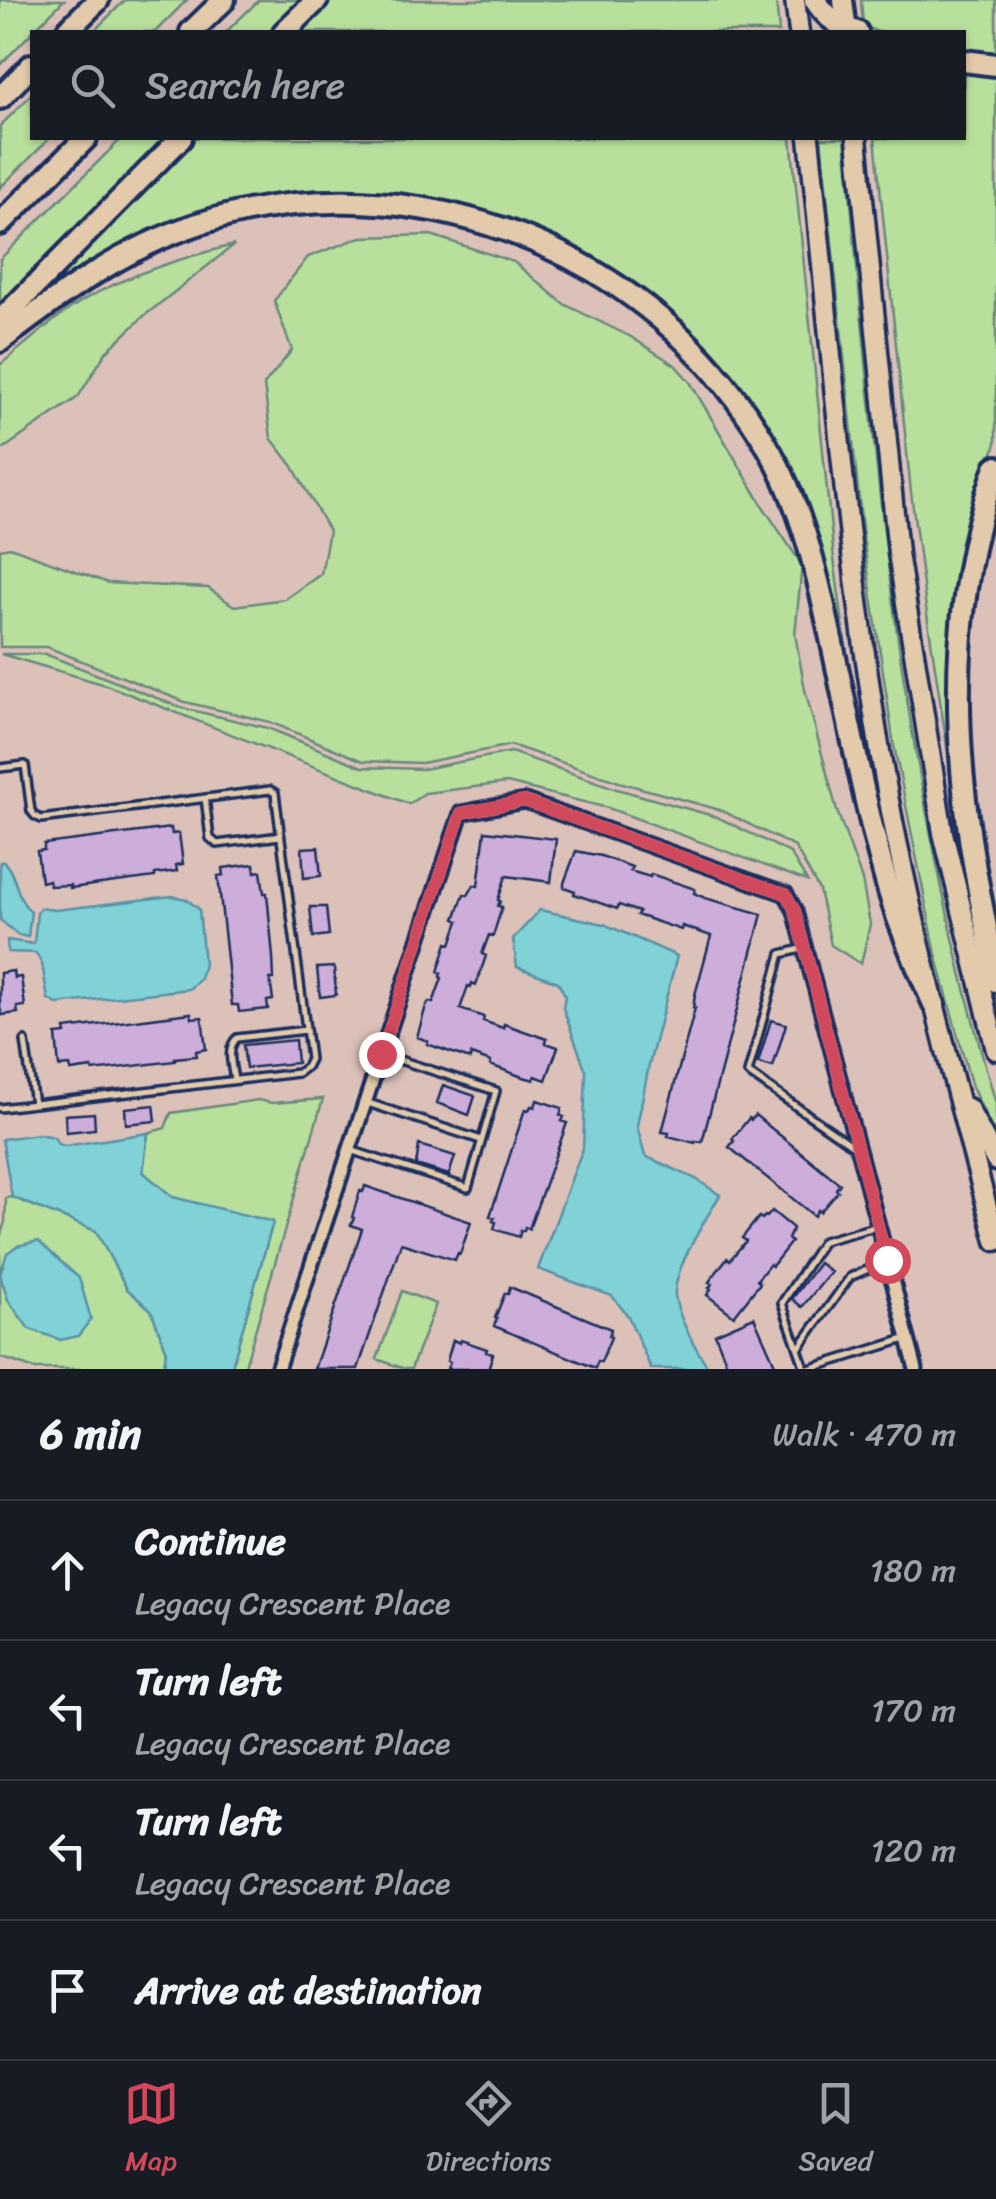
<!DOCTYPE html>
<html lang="en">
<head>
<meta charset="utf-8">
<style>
	body { margin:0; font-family:Sriracha,sans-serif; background:#242831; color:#f1f3f6 }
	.stop { position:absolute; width:30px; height:30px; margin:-22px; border:8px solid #d1495b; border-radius:50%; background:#fff }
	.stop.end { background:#d1495b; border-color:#fff; box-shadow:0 2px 10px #0008 }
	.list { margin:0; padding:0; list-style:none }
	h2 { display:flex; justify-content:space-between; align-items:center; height:130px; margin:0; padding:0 40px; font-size:42px }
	h2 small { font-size:32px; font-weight:400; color:#9ea1a6 }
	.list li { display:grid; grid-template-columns:65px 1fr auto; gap:30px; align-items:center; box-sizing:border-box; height:140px; padding:0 40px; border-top:2px solid #363941 }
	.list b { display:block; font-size:38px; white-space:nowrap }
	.list p { margin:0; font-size:32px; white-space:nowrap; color:#9ea1a6 }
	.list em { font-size:32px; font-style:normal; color:#9ea1a6 }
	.icon { flex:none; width:55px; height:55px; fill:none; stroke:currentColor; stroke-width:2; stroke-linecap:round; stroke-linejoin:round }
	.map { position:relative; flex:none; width:996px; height:1369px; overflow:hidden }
	.search { position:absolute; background:#171b24; box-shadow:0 2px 8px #0004; left:30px; right:30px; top:30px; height:110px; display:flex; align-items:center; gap:25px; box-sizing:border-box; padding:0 35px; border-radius:0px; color:#9ea1a6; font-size:38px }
	.sheet { height:690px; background:#171b24 }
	nav { display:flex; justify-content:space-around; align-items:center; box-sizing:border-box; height:140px; border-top:2px solid #363941; background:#171b24; font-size:28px; color:#9ea1a6 }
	nav a { display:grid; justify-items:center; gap:5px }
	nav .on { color:#d1495b }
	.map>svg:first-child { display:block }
	.green { fill:#b8e09c; stroke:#6a887d; stroke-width:2.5 }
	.water { fill:#80d2d6; stroke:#5891a6; stroke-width:2.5 }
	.building { fill:#cdadd9; stroke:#1b2f5e; stroke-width:2.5 }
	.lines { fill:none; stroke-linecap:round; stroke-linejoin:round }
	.service-casing { stroke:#1b2f5e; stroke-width:12 }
	.minor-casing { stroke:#1b2f5e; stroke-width:19 }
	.primary-casing { stroke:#1b2f5e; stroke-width:25 }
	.motorway-casing { stroke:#1b2f5e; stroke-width:28 }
	.service { stroke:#e3caab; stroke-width:5 }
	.minor { stroke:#e3caab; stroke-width:11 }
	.primary { stroke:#e3caab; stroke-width:18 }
	.motorway { stroke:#e3caab; stroke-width:20 }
	.route { stroke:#d1495b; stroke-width:12 }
</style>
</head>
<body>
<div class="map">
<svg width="996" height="1369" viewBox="0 0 996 1369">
	<rect width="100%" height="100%" fill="#dcc1b9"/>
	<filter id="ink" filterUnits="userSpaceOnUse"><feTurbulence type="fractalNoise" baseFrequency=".01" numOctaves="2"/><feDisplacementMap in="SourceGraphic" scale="20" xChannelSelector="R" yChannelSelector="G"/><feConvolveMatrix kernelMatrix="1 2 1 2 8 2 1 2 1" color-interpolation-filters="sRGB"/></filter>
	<g filter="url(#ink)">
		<!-- green -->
		<path class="green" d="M0,0H64L0,65Z
			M125,0H187L155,32H93Z
			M259,0H305L272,32H226Z
			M325,0H776L779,32H291Z
			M861,0H996V59L964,57V32H878L863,26Z
			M964,69L996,73V443L987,473L956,766H950L925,601L911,492L875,138H964Z
			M32,94V138H50L0,188V126Z
			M122,138H167L0,306V259Z
			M187,138H791L834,559L852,691L812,533L698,344L471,211L238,206L11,326L85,238Z
			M821,138H845C862,319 877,501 904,681C926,823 956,967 996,1104V1137L972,1087L951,1011L936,954L894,746L863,537Z
			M431,235L514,262L564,304L631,337L675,365L690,382L764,508L802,565L795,634L805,690L837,811L862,880L870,924L861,964L831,945L819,890L795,847L720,810L619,782L511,745L422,763L363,761L270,722L185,702L47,647H0V549L10,547L108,583L208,588L234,606L285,599L321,574L329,531L292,465L271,438L264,385L292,350L274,301L308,257L361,237Z
			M234,245L144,316L106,352L78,397L0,451V365C28,342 56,316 87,298C133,273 183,257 234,245Z
			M1,654H45L182,708L268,728L362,767L423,769L511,752L617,789L717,817L790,853L807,881L608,808L507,783L425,793L409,804L106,685Z
			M323,1099L244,1369H231L273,1222C244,1212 199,1211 173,1198C163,1192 152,1180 143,1172L148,1133L165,1128L171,1113L258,1100L272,1103Z
			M12,1197L96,1231L127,1289L151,1309L166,1349L164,1369H35L0,1357V1238L5,1222L6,1198Z
			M402,1291L436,1304L411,1369H405L377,1359Z"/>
		<!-- water -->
		<path class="water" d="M0,862H4C18,876 15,899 31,911L28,937L18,935L0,920Z
			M172,896L186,899L199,909L204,964L200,979L189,989L57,1004L48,999L42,964L36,953L8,952L7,940L34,944L37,913L40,908L56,910Z
			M540,910L604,924L677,956L649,1065L637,1126L645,1156L696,1179L720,1195C706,1219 673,1269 675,1296C678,1318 697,1351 709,1369H651L628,1316L612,1296L538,1269L583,1148L586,1071L563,1008L565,995L558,982L517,967L513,939Z
			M148,1133L143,1172L173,1197L273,1222L231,1369H164L166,1349L151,1310L127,1289L96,1231L12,1197L2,1139L38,1134L54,1137L58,1144L65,1146Z
			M38,1241L79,1278L91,1319L78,1336L61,1340L29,1329L8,1300L0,1275L7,1253L17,1246Z"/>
		<!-- building -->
		<path class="building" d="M171,828L172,834L179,833L183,864L176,865L177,871L155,874V877L70,888V885L50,886L49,880L41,882L37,851L44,850V844Z
			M485,831L556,839L551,882L506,876L498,900L500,901L498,906L502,907L493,936L489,935L482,954L486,956L476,985L472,983L471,987L468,986L460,1009L484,1017L483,1021L503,1028L504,1024L547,1039L546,1043L558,1047L546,1080L535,1076L534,1080L520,1076L490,1065L491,1062L471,1055L470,1059L427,1044L428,1041L417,1037L426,1006L429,1002L433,1003L442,978L440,977L441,973L438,972L447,943L451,944L459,921L455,919L464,894L468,895L474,885L478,886Z
			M318,847L321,876L304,878L302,848Z
			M576,851L601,856L632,867L630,871L650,877L651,874L695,889L694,893L705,898L762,914L702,1142L695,1141V1143L668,1136L669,1133L662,1132L695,1008H693L695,995L711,936L682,926L681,930L637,915L639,912L619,905L617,909L574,894L575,891L564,887V883Z
			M254,864L255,872L261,871L264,893H267L273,957L274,979H270L273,1000L267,1001L268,1009L239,1012L238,1005H232L218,876L224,875L223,868Z
			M310,907H326L329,935L313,937Z
			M334,967L336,995L320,997L317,968Z
			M13,971L14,978L21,977L25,1006L17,1007L18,1013L2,1015L0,1007V973Z
			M191,1013L192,1018L202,1017L206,1049L196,1051L197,1056L175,1058V1061L93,1071L92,1068L71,1071L70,1066L59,1067L56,1035L66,1034L65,1029Z
			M771,1020L786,1024L773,1067L758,1063Z
			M295,1040L297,1063L246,1068L243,1045Z
			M443,1085L475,1096L469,1115L437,1103Z
			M537,1100L562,1108L560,1115L564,1117L562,1121L567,1123L529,1229L525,1227L524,1231L521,1230L519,1237L494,1229L496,1222L493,1221L495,1217L490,1216L525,1109L529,1110L531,1106L535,1107Z
			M154,1105L156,1121L126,1124L125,1108Z
			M94,1113L95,1129L66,1132L65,1115Z
			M755,1115L840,1184L836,1189L838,1191L820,1212L818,1210L814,1216L729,1147L734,1141L732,1139L749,1118L751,1120Z
			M419,1145L455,1156L449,1175L416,1165Z
			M365,1186L471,1222L460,1254L458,1253L455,1260L401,1243L358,1369H314L362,1229L351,1225L354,1218L352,1217L360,1191L363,1192Z
			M772,1211L793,1228L788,1239L791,1242L772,1266L770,1264L757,1280L760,1283L734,1316L707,1295L711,1289L709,1288L712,1284L709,1282L727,1258L730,1260L739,1249L746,1241L742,1238L759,1217L762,1219L765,1216L767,1217Z
			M819,1263L831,1272L802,1307L792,1299Z
			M510,1287L611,1329L609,1336L611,1337L601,1362L598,1361L595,1368L494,1326L497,1319L495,1318L505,1293L508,1294Z
			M754,1317L777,1369H729L715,1334Z
			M453,1340L460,1343L461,1340L487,1349L486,1352L493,1354L488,1369H447L450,1362L447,1361Z"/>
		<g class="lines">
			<!-- service casing -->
			<g class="service-casing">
				<path id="service" d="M0,768L25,765L31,811L35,816L41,819L270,790L275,793L310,1059L306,1067L298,1073L0,1108
					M205,798L210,838L217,844L280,836
					M805,948L781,954L748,1073L856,1148
					M25,1041L34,1104
					M234,1080C232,1066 226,1048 237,1038L306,1030
					M368,1103L481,1140
					M350,1150L468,1188L496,1091L384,1055
					M798,1349L850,1277L885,1262
					M805,1369L782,1303L823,1241L878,1226
					M809,1369L905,1339"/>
			</g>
			<!-- minor casing -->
			<g class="minor-casing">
				<path id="minor" d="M277,1369L461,813L525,801L786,894L795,911L916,1369"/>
			</g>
			<!-- primary casing -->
			<g class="primary-casing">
				<path id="primary" d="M795,0L799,32
					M843,0L847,32
					M809,138C829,323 843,510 871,695C898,879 948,1060 996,1241
					M857,138L898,553L943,833L996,1050
					M968,1108L996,1161"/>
			</g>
			<!-- motorway casing -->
			<g class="motorway-casing">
				<path id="motorway" d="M815,0C826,17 838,26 857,32
					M66,32L98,0
					M191,32L224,0
					M284,32L317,0
					M964,61L996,65
					M0,98L32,65
					M0,224L86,138
					M0,321L181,138
					M0,341C64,292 123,248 201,223C390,164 602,231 725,385C752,419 776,456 791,495C811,545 822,596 833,648C849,722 863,797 883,870C895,917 914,960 934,1004
					M996,467C953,585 952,716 970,838C977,886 988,934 996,981"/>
			</g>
			<!-- service -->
			<use href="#service" class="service"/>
			<!-- minor -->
			<use href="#minor" class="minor"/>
			<!-- primary -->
			<use href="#primary" class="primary"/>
			<!-- motorway -->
			<use href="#motorway" class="motorway"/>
		</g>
	</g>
	<g class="lines" filter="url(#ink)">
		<!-- route -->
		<path class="route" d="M381,1054L461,813L524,801L786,894L795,911L887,1260"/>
	</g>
</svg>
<div class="stop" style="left:887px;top:1260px"></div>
<div class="stop end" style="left:381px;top:1054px"></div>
<div class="search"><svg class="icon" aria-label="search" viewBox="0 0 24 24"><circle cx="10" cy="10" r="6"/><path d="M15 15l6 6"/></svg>Search here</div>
</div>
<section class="sheet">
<h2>6 min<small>Walk · 470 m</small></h2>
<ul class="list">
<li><svg class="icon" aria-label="ahead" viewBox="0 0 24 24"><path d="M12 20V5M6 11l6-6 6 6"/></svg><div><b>Continue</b><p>Legacy Crescent Place</p></div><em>180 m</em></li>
<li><svg class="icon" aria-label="left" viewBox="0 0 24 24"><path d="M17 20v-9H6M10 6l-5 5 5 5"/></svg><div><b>Turn left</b><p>Legacy Crescent Place</p></div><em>170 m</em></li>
<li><svg class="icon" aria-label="left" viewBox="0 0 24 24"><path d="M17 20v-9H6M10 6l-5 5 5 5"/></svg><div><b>Turn left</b><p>Legacy Crescent Place</p></div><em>120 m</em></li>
<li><svg class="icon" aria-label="arrive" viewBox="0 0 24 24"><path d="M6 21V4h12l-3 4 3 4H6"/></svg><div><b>Arrive at destination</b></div></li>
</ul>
</section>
<nav>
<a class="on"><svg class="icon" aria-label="map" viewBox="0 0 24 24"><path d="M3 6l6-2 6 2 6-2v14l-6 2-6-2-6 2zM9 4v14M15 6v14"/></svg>Map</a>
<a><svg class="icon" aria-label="directions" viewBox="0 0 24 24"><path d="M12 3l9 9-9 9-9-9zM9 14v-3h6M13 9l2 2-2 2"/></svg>Directions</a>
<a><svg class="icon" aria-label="saved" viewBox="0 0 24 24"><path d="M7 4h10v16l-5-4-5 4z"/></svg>Saved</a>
</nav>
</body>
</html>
